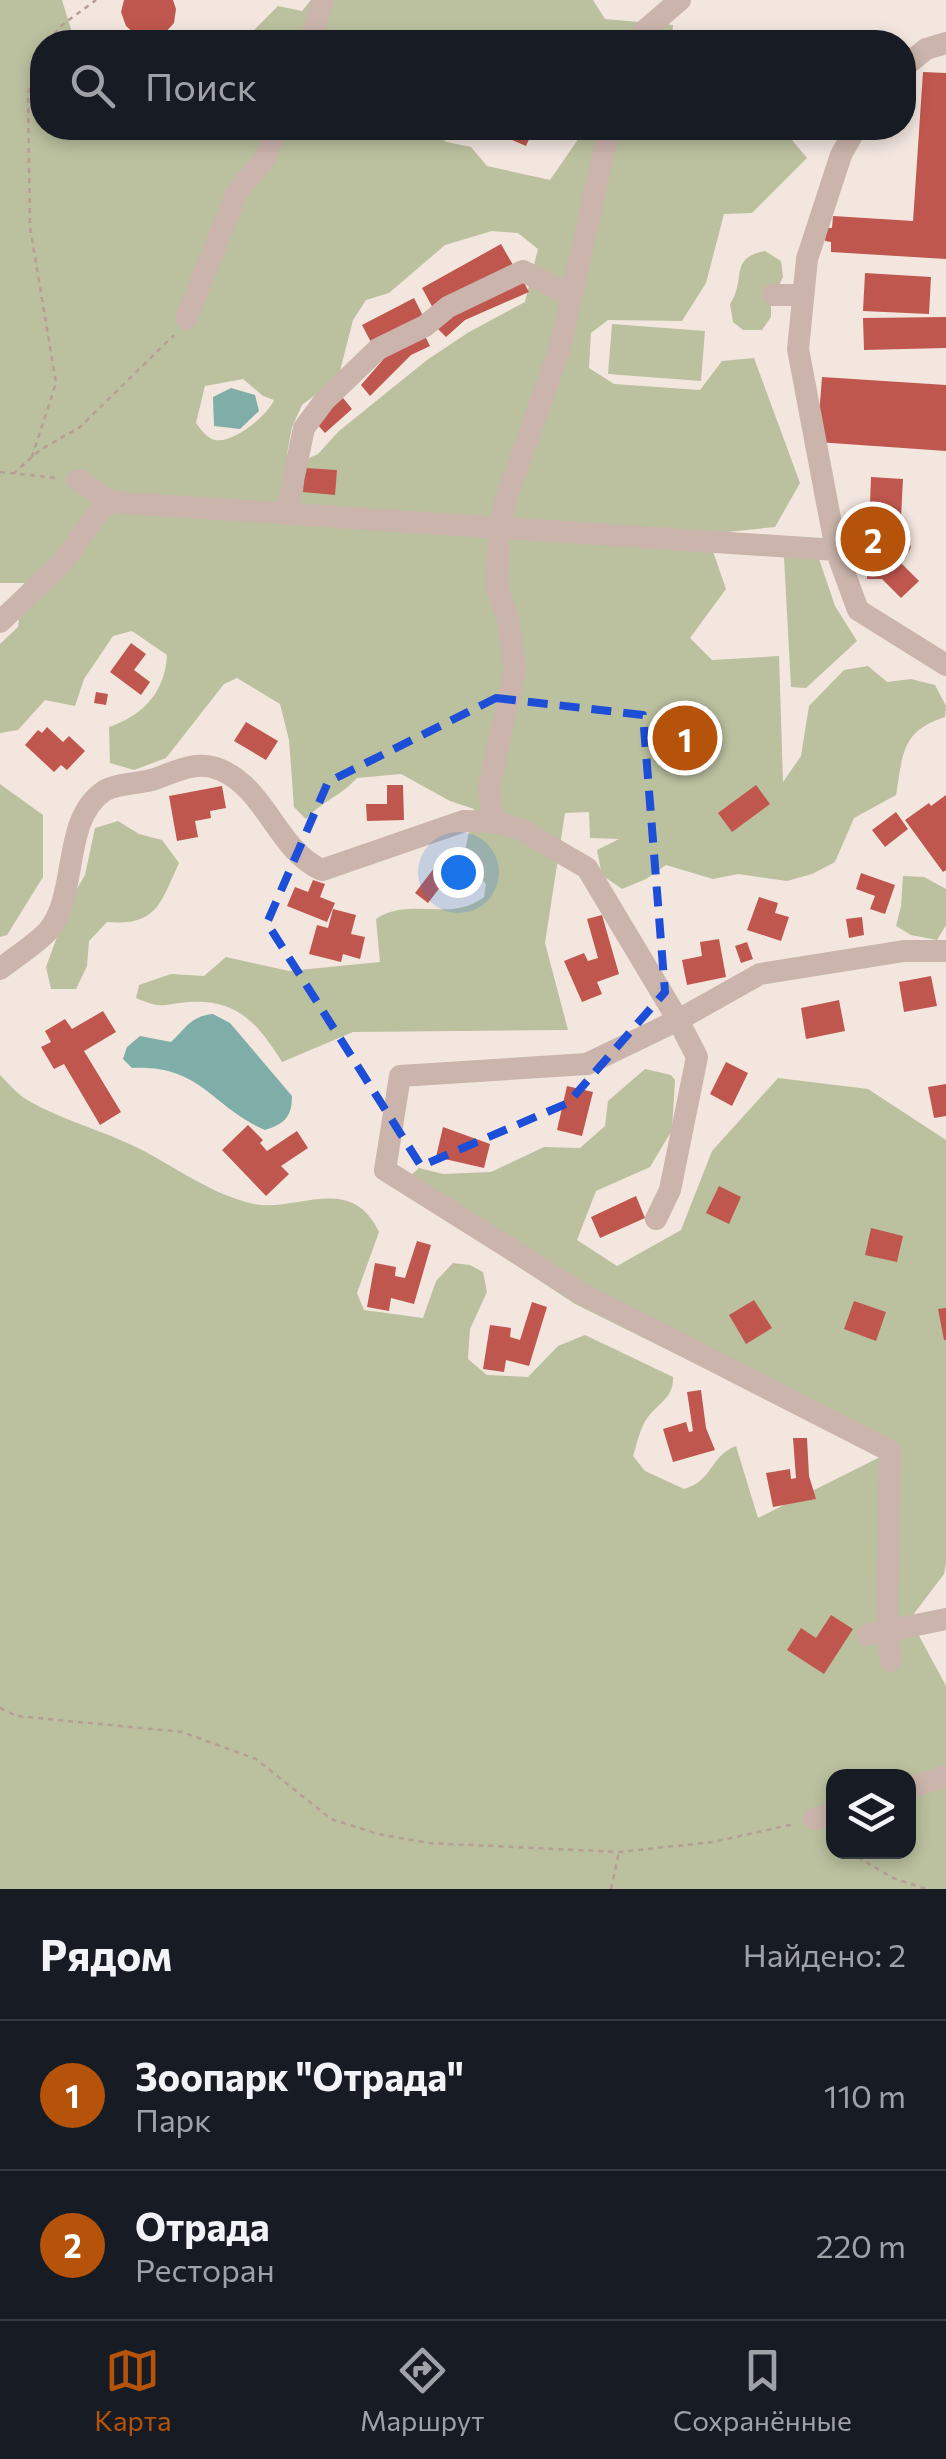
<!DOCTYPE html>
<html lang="ru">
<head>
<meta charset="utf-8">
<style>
	body { margin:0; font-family:Commissioner,sans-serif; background:#242831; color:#f1f3f6 }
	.controls { position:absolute; right:30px; bottom:30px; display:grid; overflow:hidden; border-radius:20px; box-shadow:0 5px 15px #0003 }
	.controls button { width:90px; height:90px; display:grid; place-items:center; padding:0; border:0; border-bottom:2px solid #363941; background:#171b24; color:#f1f3f6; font:50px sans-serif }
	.you { position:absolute; left:458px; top:872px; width:35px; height:35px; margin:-25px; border:8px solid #fff; border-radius:50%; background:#1a73e8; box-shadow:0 0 0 15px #1a73e833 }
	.badge { display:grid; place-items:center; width:65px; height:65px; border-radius:50%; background:#b45309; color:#fff; font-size:32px; font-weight:700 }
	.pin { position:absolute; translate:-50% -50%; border:5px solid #fff; box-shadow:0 2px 10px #0006 }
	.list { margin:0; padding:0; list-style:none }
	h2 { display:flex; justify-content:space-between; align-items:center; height:130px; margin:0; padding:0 40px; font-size:42px }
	h2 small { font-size:32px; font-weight:400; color:#9ea1a6 }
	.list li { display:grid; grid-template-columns:65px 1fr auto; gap:30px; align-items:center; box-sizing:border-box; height:150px; padding:0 40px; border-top:2px solid #363941 }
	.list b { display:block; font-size:38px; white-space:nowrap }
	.list p { margin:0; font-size:32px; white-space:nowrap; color:#9ea1a6 }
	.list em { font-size:32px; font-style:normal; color:#9ea1a6 }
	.icon { flex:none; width:55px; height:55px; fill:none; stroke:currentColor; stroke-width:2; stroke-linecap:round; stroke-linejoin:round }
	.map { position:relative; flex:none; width:946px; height:1889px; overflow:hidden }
	.search { position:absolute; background:#171b24; box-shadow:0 5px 15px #0003; left:30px; right:30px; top:30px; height:110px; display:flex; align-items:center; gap:25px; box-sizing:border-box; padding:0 35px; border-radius:40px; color:#9ea1a6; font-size:38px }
	.sheet { height:430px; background:#171b24 }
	nav { display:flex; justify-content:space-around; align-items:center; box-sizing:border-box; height:140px; border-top:2px solid #363941; background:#171b24; font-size:28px; color:#9ea1a6 }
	nav a { display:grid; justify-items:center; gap:5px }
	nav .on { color:#b45309 }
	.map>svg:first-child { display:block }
	.green { fill:#bbc09f; fill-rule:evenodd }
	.water { fill:#7faea8 }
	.building { fill:#c0574e }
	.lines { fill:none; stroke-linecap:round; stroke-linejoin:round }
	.path { stroke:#b59e95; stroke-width:2.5; stroke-dasharray:5 5; stroke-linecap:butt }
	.minor { stroke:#cab4ab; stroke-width:22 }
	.marked { fill:none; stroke:#1d4ed8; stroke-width:8; stroke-dasharray:20 12; stroke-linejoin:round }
</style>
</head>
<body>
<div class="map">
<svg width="946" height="1889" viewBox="0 0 946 1889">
	<rect width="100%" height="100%" fill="#f2e6df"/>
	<!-- green -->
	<path class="green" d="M0,0H62L75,42H42V128H421L447,142L471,147L487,166L550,180L579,138L570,128H767L792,140L807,158L752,213L724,214L706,283L682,321L608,320L591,333L589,368L614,384L700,390L722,361L754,358L800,483L775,527L707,534L726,589L690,638L712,660L779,656L783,782L801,756L809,706L844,670L868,666L887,682L911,679L935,685L946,706L945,717C901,731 903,754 896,795L854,818L835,862L812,874L787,881L738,874L713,879L666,865L646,879L622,889L602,875L597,850L619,839L590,838L589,812L565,813L545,943L568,1030L353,1032L282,1062C258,1024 238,999 189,1002C162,1004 164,1010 136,998L139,985L171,974L204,976L226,957L289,971L380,962L376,919C409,896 451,923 484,897L486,884L463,860L474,809L450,801L401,774L357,778C342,795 321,802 306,819L294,807L289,740L280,704L237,678L224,684L166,758L134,770L110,763L109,727C143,715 165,693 167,655L132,631L113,636L84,679L75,706L45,700L18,730L0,733V644L18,627L24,583H0ZM492,231L518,233L538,249L525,302L469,332L427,360L339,431L318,454L300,462L287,454L292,427L302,405L323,389L340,371L353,320L366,300L389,293L445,245ZM243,379L263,396L274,400C268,415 233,444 215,440C206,438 201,429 196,423L205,386Z
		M311,0H593L605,19L673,25L672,42H242L278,6L302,11Z
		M765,251L781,261L783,277L771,302V317L762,330H743L733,322L730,304C747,279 728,258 765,251Z
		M612,324L705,331L701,381L608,374Z
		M818,556L835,606L857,641L806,688L791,687L784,557Z
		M0,784L43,815V877L7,935L0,937Z
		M118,821L139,834L162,840L179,863C160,904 157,926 107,922L89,941L87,966L76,989H51L46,967L71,899L85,875L95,828Z
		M903,876L924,877L946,889V925L937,940L911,935L896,926L901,906Z
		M645,1069L671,1075L675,1080L672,1130L650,1167L596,1191L577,1240L617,1266L681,1230L712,1151L778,1078L868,1089L946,1140V1563L944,1574L910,1619L946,1686V1889H0V1075C9,1084 18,1095 29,1101C62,1120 101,1130 136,1147C176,1167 210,1194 254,1204C295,1213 351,1172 379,1232L357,1293L364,1310L423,1318L436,1281L453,1263L470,1265L483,1272L487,1292L470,1329L468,1359L487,1375L528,1377L558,1346L585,1335L673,1377C674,1397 659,1403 648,1417C640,1427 637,1444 633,1456L645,1471L684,1489C713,1481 710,1456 736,1446L758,1518L882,1456L575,1304L398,1187L419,1168L443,1174L491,1172L544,1147L580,1148L605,1126L608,1101ZM834,1776H908V1852H834Z"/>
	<!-- water -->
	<path class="water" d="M231,388L255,395L259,411L240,429L214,426L213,397Z
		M213,1014L230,1023L292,1096C292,1117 284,1124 265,1130C210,1106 202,1065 132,1068L123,1059L127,1047L140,1036L171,1042C186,1028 191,1016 213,1014Z"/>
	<!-- building -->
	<path class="building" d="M124,0H173L176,9L174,23L164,34L151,38L150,42H135L136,35L126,26L121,12Z
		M923,72L946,73V259L831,252V242L825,241L826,228H832L833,216L913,221Z
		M484,128H534L526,146Z
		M501,244L513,265L434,310L422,288Z
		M865,273L931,277L929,314L863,311Z
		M522,279L529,292L465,320L446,337L437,328L479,296Z
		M414,298L425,320L373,346L362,325Z
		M946,317V348L864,350L863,318Z
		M424,334L430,346L411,355L370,396L361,385L388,354Z
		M822,377L946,385V451L817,442Z
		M343,398L352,409L325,433L315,422Z
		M305,468L337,470L335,495L303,492Z
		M871,477L903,479L900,537L908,540L911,547L905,559L899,561L919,581L901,598L882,579H867L868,557L842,556L843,531L869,533Z
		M131,643L146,654L134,670L150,682L141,695L110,672Z
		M96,692L108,694L106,705L94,703Z
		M246,722L278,741L266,760L234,741Z
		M47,727L63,742L69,736L85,751L67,770L61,765L54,772L25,745L38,730L42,733Z
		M387,785H403L404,820L367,821L366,804H387Z
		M756,785L770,804L732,832L718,813Z
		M222,786L226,808L210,811L211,818L195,821L198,837L177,841L169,796Z
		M946,795V870L943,872L905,820L929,803L931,806Z
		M896,812L908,829L885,847L872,830Z
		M438,863L465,883L454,896L441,886L428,903L415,893Z
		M861,873L895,885L885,914L870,909L875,896L856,889Z
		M313,880L325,884L320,897L335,903L327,922L287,906L295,887L308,892Z
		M759,897L778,903L775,913L789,917L781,941L747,930Z
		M333,909L356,915L351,934L365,937L360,959L343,954L341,962L309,954L317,925L328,928Z
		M602,915L619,974L597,982L602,994L582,1002L564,961L584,953L588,961L598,958L587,919Z
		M862,917L864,935L849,938L846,919Z
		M719,939L726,977L687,985L682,960L702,956L700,942Z
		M747,942L753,959L741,963L735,946Z
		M931,976L937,1006L904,1012L899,982Z
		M839,1000L845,1031L806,1039L801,1008Z
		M103,1011L116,1032L84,1051L121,1112L100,1125L64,1064L54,1069L41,1047L51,1042L45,1031L65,1019L72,1029Z
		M726,1062L748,1073L732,1106L710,1094Z
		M946,1084V1116L934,1118L928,1087Z
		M567,1086L593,1092L582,1136L557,1130Z
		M248,1125L263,1140L260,1143L267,1151L297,1131L308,1148L281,1166L289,1174L266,1196L222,1150Z
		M443,1127L490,1144L484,1168L436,1157Z
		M719,1186L741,1197L729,1224L706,1213Z
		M636,1196L645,1218L600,1238L591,1217Z
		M871,1228L903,1236L897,1262L865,1255Z
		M417,1241L431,1245L414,1304L391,1298L389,1311L367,1307L375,1263L396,1267L395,1276L405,1278Z
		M754,1300L772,1328L746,1344L729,1315Z
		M854,1301L886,1312L876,1341L844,1329Z
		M532,1302L547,1307L529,1366L506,1360L504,1372L483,1369L490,1325L511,1328L510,1337L520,1340Z
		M946,1308V1340H944L938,1309Z
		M701,1390L706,1428L715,1450L673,1462L663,1429L686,1422L689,1432L693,1431L687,1392Z
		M793,1438H807L809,1476L816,1499L773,1507L766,1473L790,1469L791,1479L796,1478Z
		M831,1615L853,1629L824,1674L787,1650L801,1628L816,1638Z"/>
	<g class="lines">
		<!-- path -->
		<path class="path" d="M48,42L62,25L96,0
			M32,457L56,383L30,227L28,95L37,56L42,49
			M0,472L58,478
			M13,474L40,450L80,427L174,335
			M0,1708L17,1716L182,1732L256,1759L331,1819L378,1834L429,1843L619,1852L713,1842L794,1824
			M849,1852L893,1878L926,1889
			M611,1889L619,1852"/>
		<!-- minor -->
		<path class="minor" d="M310,42L323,0
			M639,42L644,31L680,0
			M904,67L926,49L946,43
			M856,128L841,155L807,259L798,349L836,550L858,610L946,665
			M773,295H803
			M186,319L237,192L264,160L277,128
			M78,480L111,502L836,550
			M286,514L304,428L325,400L378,349L425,326L448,307L523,271L571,296
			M0,622L63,562L94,517L111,502
			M494,822L489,787L515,670L508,619L497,588L499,528L507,496L560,348L609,128
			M0,969C15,957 35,945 48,931C79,895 61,820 104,791C117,783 140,784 155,779C179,770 197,760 221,770C267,790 277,850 322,870L464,821L494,822L520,829L587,868L678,1020L697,1057L670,1190L656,1219
			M867,1635L946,1619
			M891,1661L887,1631L890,1451L579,1292L385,1170L400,1076L587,1064L678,1020L760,974L904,951H946
			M908,1788L946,1776
			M814,1819L834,1813"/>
	</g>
	<!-- marked area -->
	<path class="marked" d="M496,698L643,715L665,992L568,1103L421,1166L267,923L328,782Z"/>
</svg>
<div class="controls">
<button><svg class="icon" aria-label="layers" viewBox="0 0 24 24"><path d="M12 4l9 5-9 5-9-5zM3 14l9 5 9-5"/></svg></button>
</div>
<div class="you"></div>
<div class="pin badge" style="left:685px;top:738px">1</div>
<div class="pin badge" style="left:873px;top:539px">2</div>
<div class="search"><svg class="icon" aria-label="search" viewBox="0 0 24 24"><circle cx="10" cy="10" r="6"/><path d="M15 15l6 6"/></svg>Поиск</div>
</div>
<section class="sheet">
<h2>Рядом<small>Найдено: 2</small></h2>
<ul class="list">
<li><span class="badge">1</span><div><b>Зоопарк &quot;Отрада&quot;</b><p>Парк</p></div><em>110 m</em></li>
<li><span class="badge">2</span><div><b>Отрада</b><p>Ресторан</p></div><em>220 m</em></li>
</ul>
</section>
<nav>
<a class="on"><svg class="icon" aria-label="map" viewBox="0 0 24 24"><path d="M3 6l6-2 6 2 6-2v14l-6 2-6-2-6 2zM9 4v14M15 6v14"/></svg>Карта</a>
<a><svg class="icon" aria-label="directions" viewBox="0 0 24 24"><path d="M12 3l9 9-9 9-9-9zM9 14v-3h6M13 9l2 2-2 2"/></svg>Маршрут</a>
<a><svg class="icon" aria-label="saved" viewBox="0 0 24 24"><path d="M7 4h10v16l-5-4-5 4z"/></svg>Сохранённые</a>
</nav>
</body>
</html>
